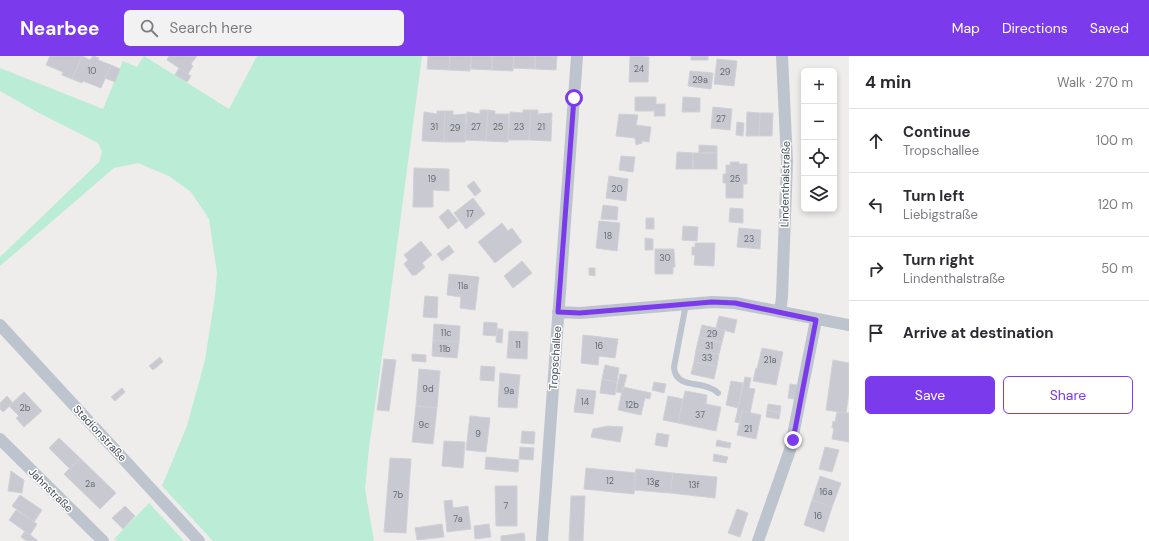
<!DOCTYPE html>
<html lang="en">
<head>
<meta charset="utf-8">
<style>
	body { margin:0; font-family:"DM Sans",sans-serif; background:#f2f2f3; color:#2b2b33 }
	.controls { position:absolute; right:12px; top:12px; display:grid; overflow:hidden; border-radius:6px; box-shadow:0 2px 6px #0003 }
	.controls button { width:36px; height:36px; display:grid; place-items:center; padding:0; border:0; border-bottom:1px solid #e1e1e2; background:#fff; color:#2b2b33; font:20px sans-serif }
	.stop { position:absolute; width:12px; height:12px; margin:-9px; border:3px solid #7c3aed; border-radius:50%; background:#fff }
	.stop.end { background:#7c3aed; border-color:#fff; box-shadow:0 1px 4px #0008 }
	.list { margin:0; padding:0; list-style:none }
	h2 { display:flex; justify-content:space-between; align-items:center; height:52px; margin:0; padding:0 16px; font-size:17px }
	h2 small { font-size:13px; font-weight:400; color:#7c7c81 }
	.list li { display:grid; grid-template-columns:26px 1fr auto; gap:12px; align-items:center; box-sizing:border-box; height:64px; padding:0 16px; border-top:1px solid #e1e1e2 }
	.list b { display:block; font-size:15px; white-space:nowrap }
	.list p { margin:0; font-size:13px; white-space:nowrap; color:#7c7c81 }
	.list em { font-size:13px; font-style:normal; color:#7c7c81 }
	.actions { display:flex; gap:8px; padding:12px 16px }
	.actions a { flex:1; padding:9px 0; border:1px solid #7c3aed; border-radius:6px; text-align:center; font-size:14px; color:#7c3aed }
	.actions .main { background:#7c3aed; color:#fff }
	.icon { flex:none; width:22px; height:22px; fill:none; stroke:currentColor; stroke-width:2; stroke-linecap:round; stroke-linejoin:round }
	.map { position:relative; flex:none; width:849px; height:485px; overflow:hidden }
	header { display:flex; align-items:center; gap:24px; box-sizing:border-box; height:56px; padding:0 20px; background:#7c3aed; color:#fff }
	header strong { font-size:19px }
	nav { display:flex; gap:22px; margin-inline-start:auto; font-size:14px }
	.search { width:280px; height:36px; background:#f2f2f3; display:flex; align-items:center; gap:10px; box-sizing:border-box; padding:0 14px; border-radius:6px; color:#7c7c81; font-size:15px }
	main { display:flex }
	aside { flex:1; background:#fff }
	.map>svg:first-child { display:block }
	.green { fill:#bbecd6 }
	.building { fill:#c9cad1; stroke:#d0d1d7 }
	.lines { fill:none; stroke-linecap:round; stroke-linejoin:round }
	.service { stroke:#bdc4ce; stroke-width:6 }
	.minor { stroke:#bdc4ce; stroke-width:12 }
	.route { stroke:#7c3aed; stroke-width:5 }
	.labels { text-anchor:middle; stroke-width:3; stroke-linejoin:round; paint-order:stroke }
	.number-label { font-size:9px; fill:#666c76 }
	.street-label { font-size:11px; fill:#454c58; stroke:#fff }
</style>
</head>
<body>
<header>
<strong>Nearbee</strong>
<div class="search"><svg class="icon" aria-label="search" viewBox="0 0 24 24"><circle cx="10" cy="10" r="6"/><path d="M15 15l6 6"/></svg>Search here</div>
<nav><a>Map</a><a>Directions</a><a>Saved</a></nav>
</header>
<main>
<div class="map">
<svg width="849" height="485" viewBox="0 0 849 485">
	<rect width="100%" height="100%" fill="#efecec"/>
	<!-- green -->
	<path class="green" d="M144,0L229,53L257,0H422L388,258L369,392L365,433L374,485H213L162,430L187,370L205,304L215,240L217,217L209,163L191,136L169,120L138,107L114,112L0,210V201L99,106L102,96L98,87L39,57L0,35V12L103,53L123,5L137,11Z
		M149,447L184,485H117L114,483Z"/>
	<!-- building -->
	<path class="building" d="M50,0H82L72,23L62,19L63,16L46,9Z
		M82,0L90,4L93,0L99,2L98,4L111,9L101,32L83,25L82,27L72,23Z
		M169,0H197L191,8L193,10L188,18L167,4Z
		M428,0H450L449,14L427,13Z
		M450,0H471L470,15L449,14Z
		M471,0H492V14L471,13Z
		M492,0H514L513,15L492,14Z
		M514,0H535V13L513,12Z
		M535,0H557L556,14L535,13Z
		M630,0L649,1L648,26H629Z
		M691,0H708V4H691Z
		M717,3L737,5L734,30L714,28Z
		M111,9L120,13L115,26L105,22Z
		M179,12L191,20L187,26L175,19Z
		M690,15L713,17L711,33L688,30Z
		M635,41H656V48H665V60H654L655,55H635Z
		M683,41L700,42V56H682Z
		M713,51L732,53L730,74L711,72Z
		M480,54H488L486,85L465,84L467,56L480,58Z
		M488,54L495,55V58H509L508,86L486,85Z
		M523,54H531L529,84H508L510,56L523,57Z
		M531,54H538V58L552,57L551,85L529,84Z
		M437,55H445L444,86L422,85L424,56L437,58Z
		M445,55H453V59L466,58L465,86H444Z
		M747,56L760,57L759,80H746Z
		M760,57H773L772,80H759Z
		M619,58L638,59L636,69L651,71L649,86L642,85V87L636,89L635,82L616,80Z
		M737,66L744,67L743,80L736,79Z
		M699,89L717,90V97H699Z
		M677,96L693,97V113H676Z
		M693,97H717V113H693Z
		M621,100L635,101L633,116L619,114Z
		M730,106H739V108H747V128H743V142H726V127H723V118H726V109H731Z
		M414,112L449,113V135L433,134V151H413Z
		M609,120L628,123L626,145L606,142Z
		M474,125L481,135L475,140L467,130Z
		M473,142L485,158L466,173L454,157Z
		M603,149L618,151L617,164L601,163Z
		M730,152L743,153V167L729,166Z
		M448,153L458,165L448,173L439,161Z
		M646,162H654V173H646Z
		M599,165L620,167L617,195L596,192Z
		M502,167L508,175L512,172L522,186L495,207L478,186Z
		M683,170L698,171L697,185L682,184Z
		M739,172L761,174L760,193L737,191Z
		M645,182L653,183V194H645Z
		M421,185L432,199L422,207L425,211L416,219H412L404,208L408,204L404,199Z
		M695,187H715L714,210L694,209L695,199H692V191H695Z
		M449,189L454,196L442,205L437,198Z
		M655,193H674L675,211H673V218H655Z
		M522,205L532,217L513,232L504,220Z
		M589,212H595V220L589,219Z
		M449,218L479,221L475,254L460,252L461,241L447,239Z
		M425,240L438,241L437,262L423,261Z
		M719,260L737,264L734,277L716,272Z
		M484,266L497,267V280L483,279Z
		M434,268L460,270L459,286L433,284Z
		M702,269L725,274L722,286L699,281Z
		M497,273H503L502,287L496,286Z
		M509,275L528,276L527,303L507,302Z
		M583,279L618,283L615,302L599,300L598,309L581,307Z
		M699,281L722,286L719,298L696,294Z
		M433,284L459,286L457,302L432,300Z
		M762,292L783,296L776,329L753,325L756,312L757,313Z
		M696,294L719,298L717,310L694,306Z
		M412,298L426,299V306L412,305Z
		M160,301L163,306L153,314L149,310Z
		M384,303L396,304L389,355L377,354Z
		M833,304L849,307V337L846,357L826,354Z
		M694,306L717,310L714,323L691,318Z
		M605,309L619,312L617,326L602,323Z
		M481,310L495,311L494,325L480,324Z
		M419,313L440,315L437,352L416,350Z
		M500,317L520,319L517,352L498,351Z
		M620,318L627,319L622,337L616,336Z
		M745,321L751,322L749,332L755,333L750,357L742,355L740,367L735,366Z
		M602,323L617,326L615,339L600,337Z
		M731,325L743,327L738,352L726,349Z
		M654,326L666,328L664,337L652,334Z
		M790,328L797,329L794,343L788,342Z
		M623,331L651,337L650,343L645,342L641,359L618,354Z
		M122,332L125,336L115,345L111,341Z
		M577,333L596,335L593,358L574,356Z
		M685,335L707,339L706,348L721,351L716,375L678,367Z
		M24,336L42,355L24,371L16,362L19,360L9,350Z
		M7,340L13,347L3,356L0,353V347Z
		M668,340L683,343L678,367L663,364Z
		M768,348L781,350L780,357L767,354Z
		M416,350L437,352L433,388L412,386Z
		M767,354L780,357L779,363L766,361Z
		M742,355L761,359L756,383L737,379Z
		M837,356L849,357V386L832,383L834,372H832L833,365L835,366Z
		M470,360L490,362L486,396L466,394Z
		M608,370L623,371L620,386L591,381L593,373Z
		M522,375L535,376L534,388L521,387Z
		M657,377L669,379L667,391L655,389Z
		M59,382L80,402L70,413L49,392Z
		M717,384L731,387L730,392L716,390Z
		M444,385L465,386L463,412L442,410Z
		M520,391L534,392L533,404L519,403Z
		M825,391L839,394L832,416L819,413Z
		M714,398L728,401L726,407L713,405Z
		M486,401L519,404L518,416L485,413Z
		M80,402L116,437L100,453L64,418Z
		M390,402L411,403L406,477L384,476Z
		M586,412L636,417L634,438L584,433Z
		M636,413L673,417L670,437L634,434Z
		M11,415L24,424L22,437L8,435Z
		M673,417L717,421L715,442L670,437Z
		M820,420L841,427L832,451L812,444Z
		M495,430H517V470H496Z
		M20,439L42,454L34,466L12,450Z
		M571,440H585L583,485H569Z
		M452,444L453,452L468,450L471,473L447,476L444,445Z
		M812,444L832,451L824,476L804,469Z
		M125,450L135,460L123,473L112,462Z
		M737,453L748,457L740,481L728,477Z
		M16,454L37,468L30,479L9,464Z
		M442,468L444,481L417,484L415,472Z
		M489,468L491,481L475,483L474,470Z
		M25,475L37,484V485H27L21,481Z
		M524,477L525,485H501V480Z"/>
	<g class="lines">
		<!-- service -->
		<path class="service" d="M686,248L674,311C675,331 697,326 710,332C713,333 716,335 718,337"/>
		<!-- minor -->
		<path class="minor" d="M558,256L580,257L712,246L735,247L849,269
			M780,256L782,241L787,106L782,0
			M0,269L199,485
			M0,383L103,485
			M542,485L577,0
			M758,485L790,394L816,264"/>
	</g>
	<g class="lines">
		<!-- route -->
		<path class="route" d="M574,42L558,256L580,257L712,246L735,247L816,264L793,384"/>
	</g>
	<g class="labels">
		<!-- number labels -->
		<g class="number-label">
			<text x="639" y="16">24</text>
			<text x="92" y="18">10</text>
			<text x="725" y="19">29</text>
			<text x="700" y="27">29a</text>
			<text x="721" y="66">27</text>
			<text x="434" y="74">31</text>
			<text x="476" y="74">27</text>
			<text x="498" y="74">25</text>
			<text x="519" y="74">23</text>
			<text x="541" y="74">21</text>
			<text x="455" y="75">29</text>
			<text x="432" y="126">19</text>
			<text x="735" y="126">25</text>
			<text x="617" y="136">20</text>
			<text x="470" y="161">17</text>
			<text x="608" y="183">18</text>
			<text x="749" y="186">23</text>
			<text x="665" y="205">30</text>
			<text x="463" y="233">11a</text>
			<text x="446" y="280">11c</text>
			<text x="712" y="281">29</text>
			<text x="518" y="292">11</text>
			<text x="599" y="293">16</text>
			<text x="709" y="293">31</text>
			<text x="445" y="296">11b</text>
			<text x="707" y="305">33</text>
			<text x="770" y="307">21a</text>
			<text x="428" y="336">9d</text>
			<text x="509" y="338">9a</text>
			<text x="585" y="349">14</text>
			<text x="632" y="352">12b</text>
			<text x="25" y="355">2b</text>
			<text x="700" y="362">37</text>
			<text x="424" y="372">9c</text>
			<text x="748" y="376">21</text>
			<text x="478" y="381">9</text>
			<text x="610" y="428">12</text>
			<text x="653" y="429">13g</text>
			<text x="90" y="431">2a</text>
			<text x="694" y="432">13f</text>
			<text x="826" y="439">16a</text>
			<text x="398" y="442">7b</text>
			<text x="506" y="453">7</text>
			<text x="818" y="463">16</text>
			<text x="458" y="466">7a</text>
		</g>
		<!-- street labels -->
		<g class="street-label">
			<text transform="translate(785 128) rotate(-89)" y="4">Lindenthalstraße</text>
			<text transform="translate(555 302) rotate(-86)" y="4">Tropschallee</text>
			<text transform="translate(100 377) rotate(47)" y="4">Stadionstraße</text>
			<text transform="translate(51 434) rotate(45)" y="4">Jahnstraße</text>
		</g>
	</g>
</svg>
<div class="controls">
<button>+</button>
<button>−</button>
<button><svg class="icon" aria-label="locate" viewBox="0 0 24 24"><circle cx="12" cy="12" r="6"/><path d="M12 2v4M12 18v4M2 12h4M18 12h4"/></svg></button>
<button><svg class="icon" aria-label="layers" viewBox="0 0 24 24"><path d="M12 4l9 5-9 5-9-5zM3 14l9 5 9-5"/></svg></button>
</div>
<div class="stop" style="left:574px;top:42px"></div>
<div class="stop end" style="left:793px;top:384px"></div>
</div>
<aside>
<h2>4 min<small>Walk · 270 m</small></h2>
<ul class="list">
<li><svg class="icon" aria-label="ahead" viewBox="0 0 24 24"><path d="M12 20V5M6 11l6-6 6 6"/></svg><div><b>Continue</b><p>Tropschallee</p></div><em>100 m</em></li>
<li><svg class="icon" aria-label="left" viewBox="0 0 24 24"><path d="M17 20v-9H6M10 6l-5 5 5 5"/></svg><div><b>Turn left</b><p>Liebigstraße</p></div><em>120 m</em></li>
<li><svg class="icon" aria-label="right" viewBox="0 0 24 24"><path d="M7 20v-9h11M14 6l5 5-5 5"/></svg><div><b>Turn right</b><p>Lindenthalstraße</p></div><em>50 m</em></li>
<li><svg class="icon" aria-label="arrive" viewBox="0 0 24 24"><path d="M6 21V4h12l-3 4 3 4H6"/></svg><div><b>Arrive at destination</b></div></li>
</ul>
<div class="actions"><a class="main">Save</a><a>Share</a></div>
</aside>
</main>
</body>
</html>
